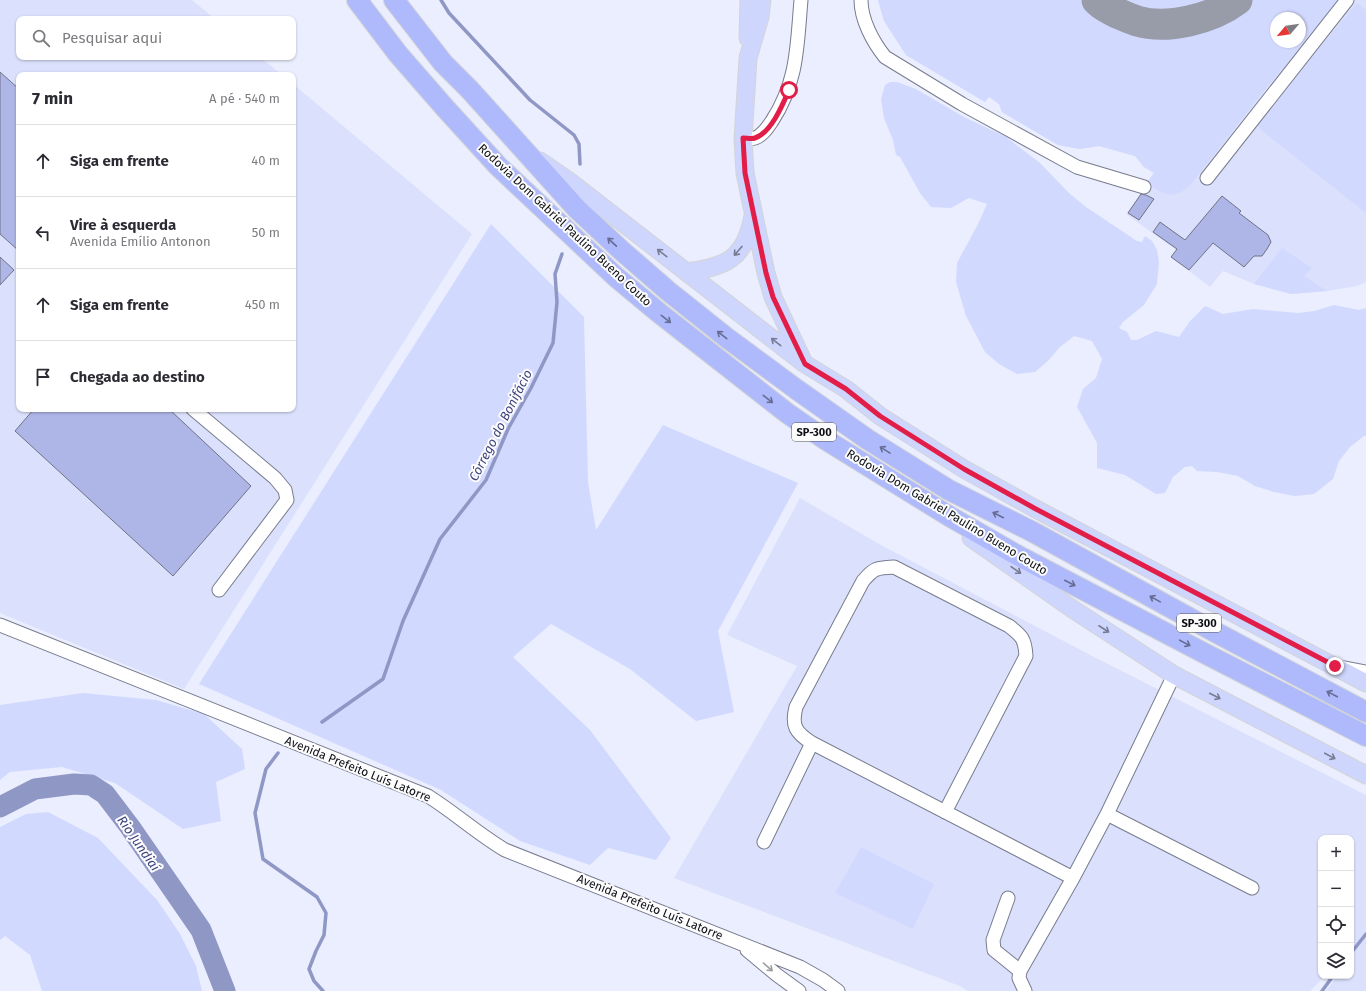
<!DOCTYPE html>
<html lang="pt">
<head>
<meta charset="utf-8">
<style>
	body { margin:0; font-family:"Fira Sans",sans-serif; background:#f2f2f3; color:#2b2b33 }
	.controls { position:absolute; right:12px; bottom:12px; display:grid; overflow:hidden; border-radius:8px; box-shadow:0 1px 3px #0004 }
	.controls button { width:36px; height:36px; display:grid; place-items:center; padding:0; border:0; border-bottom:1px solid #e1e1e2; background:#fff; color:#2b2b33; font:20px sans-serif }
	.compass { position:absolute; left:1270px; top:12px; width:36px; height:36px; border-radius:50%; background:#fff; box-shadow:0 1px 3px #0004; rotate:241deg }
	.stop { position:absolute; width:12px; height:12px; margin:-9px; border:3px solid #e11d48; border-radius:50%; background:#fff }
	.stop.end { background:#e11d48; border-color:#fff; box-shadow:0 1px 4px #0008 }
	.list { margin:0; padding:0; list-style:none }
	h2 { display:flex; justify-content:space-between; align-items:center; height:52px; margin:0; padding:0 16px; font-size:17px }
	h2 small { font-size:13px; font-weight:400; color:#7c7c81 }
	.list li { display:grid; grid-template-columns:26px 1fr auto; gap:12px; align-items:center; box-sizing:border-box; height:72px; padding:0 16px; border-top:1px solid #e1e1e2 }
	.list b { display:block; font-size:15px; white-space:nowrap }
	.list p { margin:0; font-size:13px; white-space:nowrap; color:#7c7c81 }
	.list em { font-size:13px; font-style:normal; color:#7c7c81 }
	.icon { flex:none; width:22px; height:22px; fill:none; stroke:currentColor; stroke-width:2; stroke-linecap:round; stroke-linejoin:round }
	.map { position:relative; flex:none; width:1366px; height:991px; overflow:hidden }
	.search { position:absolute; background:#fff; box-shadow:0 1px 3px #0004; left:16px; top:16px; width:280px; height:44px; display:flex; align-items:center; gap:10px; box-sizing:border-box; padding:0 14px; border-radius:8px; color:#7c7c81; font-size:15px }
	.panel { position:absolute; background:#fff; box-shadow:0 1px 3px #0004; left:16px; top:72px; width:280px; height:340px; border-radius:8px }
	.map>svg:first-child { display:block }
	.built { fill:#dbe1fc; fill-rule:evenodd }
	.green { fill:#d2d9fe; fill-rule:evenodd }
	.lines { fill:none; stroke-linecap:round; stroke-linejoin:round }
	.stream { stroke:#8f97c5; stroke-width:3.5 }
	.river { stroke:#8f97c5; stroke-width:21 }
	.taxiway { stroke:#989ca8; stroke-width:31 }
	.building { fill:#adb6e6; stroke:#6f7384 }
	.minor-casing { stroke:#787c8e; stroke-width:15 }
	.major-casing { stroke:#d3d4d5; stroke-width:19 }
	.highway-casing { stroke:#d3d4d5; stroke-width:22 }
	.minor { stroke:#fff; stroke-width:13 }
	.major { stroke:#cfd6fd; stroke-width:17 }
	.highway { stroke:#afbafc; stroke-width:20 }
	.oneway { stroke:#666d94 }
	.oneway2 { stroke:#777c94 }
	.oneway3 { stroke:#9e9fa1 }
	.route { stroke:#e11d48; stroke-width:5 }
	.labels { text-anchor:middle; stroke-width:4; stroke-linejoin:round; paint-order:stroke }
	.shield { fill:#fcfcfc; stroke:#54555a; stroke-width:1 }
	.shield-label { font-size:11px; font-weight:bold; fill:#0c0e14 }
	.street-label { font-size:12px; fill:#0c0e14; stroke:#fcfcfc }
	.water-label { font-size:13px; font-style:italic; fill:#3d437f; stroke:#fcfcfc }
</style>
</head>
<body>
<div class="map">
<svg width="1366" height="991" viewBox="0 0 1366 991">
	<rect width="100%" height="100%" fill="#eaeefe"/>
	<!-- built -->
	<path class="built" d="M0,0H192L215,19H19V57H260L282,75H19V409H293V84L472,234L184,689L0,613Z
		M878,0H1366V282L1357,286L1327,291L1291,294L1254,284L1223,271L1210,287L1171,257L1176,250L1126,214L1142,192L1154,173L1144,167L1135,156L1099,146L1080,149L1058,145L1002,112L999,104L989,97L985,102L906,55L884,21ZM1276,18H1300V42H1276Z
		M800,498L879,544L1096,658L1366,795V933L1351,949V838H1321V976H1325L1310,991H968L960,986L674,878L797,666L727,635Z
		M1366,934V991H1326L1337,976H1351V956Z"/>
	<!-- green -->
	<path class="green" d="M878,0H1080C1087,5 1095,12 1103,16C1152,42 1205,35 1248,0H1339L1256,101L1193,182C1176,201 1164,197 1147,182L1154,173L1144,167L1135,156L1099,146L1080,149L1058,145L1002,112L999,104L989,97L985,102L906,55L884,21ZM1276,18H1300V42H1276Z
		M1112,0H1216C1209,3 1201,8 1193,10C1167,17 1136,14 1112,0Z
		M1357,3L1366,10V213L1262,131L1256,123Z
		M890,82H897L916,89L964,117L1006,137L1040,163L1070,194L1086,207L1137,241L1142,242L1145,236L1152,241L1157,250L1159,262L1157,284L1144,305L1123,322L1119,328L1127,332L1131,340H1137L1156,331L1179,337L1190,321L1205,306L1223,314L1253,309L1298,313L1314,311L1334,305L1359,310L1366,308V436H1364L1350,447L1339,461L1333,479L1314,494L1295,496L1274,492L1255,486L1238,476L1217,472L1197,471L1192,466L1185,467L1173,477L1165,493L1156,494L1125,475L1097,468V443L1077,407L1083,389L1096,378L1102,359L1092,341L1074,336L1060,347L1048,361L1035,372L1017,374L999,364L985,352L966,316L956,282L957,263L978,224L987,204L969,198L951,208L931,207L920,193L900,157L896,155L893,140L884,118L881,99L885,85Z
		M491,224L584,317L588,482L596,530L663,425L798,483L718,631L734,712L696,721L630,669L551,624L513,657L590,730L671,838L656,860L608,848L590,865L520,841L441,790L199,684Z
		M1282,248L1312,268L1304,276L1327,291L1291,294L1254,284Z
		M83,693L156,700L204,714L242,749L245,769L216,782L221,821L183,829L115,783L62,767L10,772L0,780V705Z
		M48,812L98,838L157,900L180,934L196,966L202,991H42L30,955L5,936L0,940V827L26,814Z
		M861,847L934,884L913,929L835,893Z"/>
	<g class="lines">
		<!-- stream -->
		<path class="stream" d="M441,0L449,13L530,100L574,135L579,144L580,164
			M322,722L383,679L403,621L440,539L486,480L508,429L531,388L553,343L557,302L555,274L562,254
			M278,753L266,769L255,813L263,859L317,897L326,913L324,935L316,951L309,969L314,981L323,991
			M1351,953L1366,934
			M1322,991L1333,976"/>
		<!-- river -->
		<path class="river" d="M0,807L35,789L74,784L91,785L105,794L130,827L201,930L225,991"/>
		<!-- taxiway -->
		<path class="taxiway" d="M1097,0C1102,6 1110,9 1117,13C1124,16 1131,19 1137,21C1167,30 1212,19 1237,0"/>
	</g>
	<!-- building -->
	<path class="building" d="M0,72L19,89V251L0,234Z
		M1141,194L1146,195L1154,199L1139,220L1128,213Z
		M1222,196L1241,211L1239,213L1268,235L1271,242L1267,249L1262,256H1254L1244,267L1213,243L1189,270L1171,257L1177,249L1153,232L1160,222L1185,240Z
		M0,257L14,270L0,285Z
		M34,409H169L251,486L173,576L15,431Z"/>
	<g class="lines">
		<!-- minor casing -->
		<g class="minor-casing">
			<path id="minor" d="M861,0C861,20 873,42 885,57L962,104L1077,167L1144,187
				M743,139C747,138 752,139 755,138C763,135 768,127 772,121C798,81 797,45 801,0
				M1207,178L1347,0
				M193,409L275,478L285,490L287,500L219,590
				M0,625L428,796C455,813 478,834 505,850L800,967L823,980L838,991
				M1344,668L1366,672
				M945,812L1026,656C1025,639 1022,636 1009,626L894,567C876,568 874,568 863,581L796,707C791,726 796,733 812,743L1073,878
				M1107,814L1252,888
				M764,842L812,743
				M1008,898L993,940L994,950L1020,971
				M747,950L777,975L799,991
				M1025,991L1019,978L1020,971L1073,878L1107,814L1174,675"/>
		</g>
		<!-- major casing -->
		<g class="major-casing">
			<path id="major" d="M762,0L760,17L748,58L743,139L745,173L766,273L773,297L803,361
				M748,38L749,0
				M540,161L569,181L805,364L846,389L880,416L964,469L1034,508L1366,683
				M686,272C726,267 745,259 753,216
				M971,538L1071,608L1174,675L1366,775"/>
		</g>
		<!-- highway casing -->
		<g class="highway-casing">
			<path id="highway" d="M357,0L398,54L446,109L498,166L616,277L658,312L787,413L826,440L949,516L1017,555L1204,653L1366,736
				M394,0L443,63L470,90L577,209L622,251L668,291L727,338L796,389L867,439L949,490L1033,532L1215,632L1366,712"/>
		</g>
		<!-- minor -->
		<use href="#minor" class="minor"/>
		<!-- major -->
		<use href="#major" class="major"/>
		<!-- highway -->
		<use href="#highway" class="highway"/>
	</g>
	<!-- one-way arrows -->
	<defs><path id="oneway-shaft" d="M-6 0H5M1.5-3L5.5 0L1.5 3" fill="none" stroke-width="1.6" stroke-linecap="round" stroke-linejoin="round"/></defs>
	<g class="oneway">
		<use href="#oneway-shaft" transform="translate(612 242) rotate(-137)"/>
		<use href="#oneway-shaft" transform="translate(666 319) rotate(38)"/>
		<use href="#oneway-shaft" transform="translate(722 335) rotate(-142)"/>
		<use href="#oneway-shaft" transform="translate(768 399) rotate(38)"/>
		<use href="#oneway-shaft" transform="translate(885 450) rotate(-148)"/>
		<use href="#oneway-shaft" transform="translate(998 515) rotate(-153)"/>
		<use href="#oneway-shaft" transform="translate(1070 583) rotate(27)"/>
		<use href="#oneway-shaft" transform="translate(1155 599) rotate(-151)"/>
		<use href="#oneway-shaft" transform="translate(1185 643) rotate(28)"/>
		<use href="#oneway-shaft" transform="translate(1332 694) rotate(-152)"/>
	</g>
	<g class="oneway2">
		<use href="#oneway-shaft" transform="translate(738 251) rotate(131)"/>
		<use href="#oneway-shaft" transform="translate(662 253) rotate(-142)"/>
		<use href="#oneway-shaft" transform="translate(776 342) rotate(-142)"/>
		<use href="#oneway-shaft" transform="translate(1016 570) rotate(35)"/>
		<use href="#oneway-shaft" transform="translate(1104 629) rotate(33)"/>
		<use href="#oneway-shaft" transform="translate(1215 696) rotate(27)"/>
		<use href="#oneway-shaft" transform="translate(1330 756) rotate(28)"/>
	</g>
	<use class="oneway3" href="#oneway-shaft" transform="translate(768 967) rotate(41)"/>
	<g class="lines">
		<!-- route -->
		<path class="route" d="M789,90C783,104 771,133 755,138C752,139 747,138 743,138L745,173L766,273L773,297L805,364L846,389L880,416L964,469L1034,508L1335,666"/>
	</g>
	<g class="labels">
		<!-- shield labels -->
		<g class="shield">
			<rect x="792" y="423" width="44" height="18" rx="3"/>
			<rect x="1177" y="614" width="44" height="18" rx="3"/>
		</g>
		<g class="shield-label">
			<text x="814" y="436">SP-300</text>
			<text x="1199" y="627">SP-300</text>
		</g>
		<!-- street labels -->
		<g class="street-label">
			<text transform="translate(565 225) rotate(43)" y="4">Rodovia Dom Gabriel Paulino Bueno Couto</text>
			<text transform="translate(947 512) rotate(31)" y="4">Rodovia Dom Gabriel Paulino Bueno Couto</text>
			<text transform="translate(358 769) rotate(22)" y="4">Avenida Prefeito Luís Latorre</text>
			<text transform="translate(650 907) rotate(22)" y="4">Avenida Prefeito Luís Latorre</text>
		</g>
		<!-- water labels -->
		<g class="water-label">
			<text transform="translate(500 425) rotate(-63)" y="5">Córrego do Bonifácio</text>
			<text transform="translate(139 843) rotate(55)" y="5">Rio Jundiaí</text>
		</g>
	</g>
</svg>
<div class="controls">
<button>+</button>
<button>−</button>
<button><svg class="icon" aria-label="locate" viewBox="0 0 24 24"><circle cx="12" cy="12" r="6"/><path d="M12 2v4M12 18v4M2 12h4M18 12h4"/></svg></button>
<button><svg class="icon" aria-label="layers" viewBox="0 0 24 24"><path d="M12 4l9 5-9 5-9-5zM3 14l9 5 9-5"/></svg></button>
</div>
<svg class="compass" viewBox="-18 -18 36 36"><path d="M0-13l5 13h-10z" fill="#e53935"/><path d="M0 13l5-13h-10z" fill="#7c7c81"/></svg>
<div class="stop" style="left:789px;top:90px"></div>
<div class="stop end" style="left:1335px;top:666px"></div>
<div class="search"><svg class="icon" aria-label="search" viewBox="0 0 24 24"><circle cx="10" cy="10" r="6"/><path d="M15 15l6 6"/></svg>Pesquisar aqui</div>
<section class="panel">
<h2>7 min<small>A pé · 540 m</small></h2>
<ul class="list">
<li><svg class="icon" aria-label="ahead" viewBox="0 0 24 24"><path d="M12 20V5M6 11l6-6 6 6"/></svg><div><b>Siga em frente</b></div><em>40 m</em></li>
<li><svg class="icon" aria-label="left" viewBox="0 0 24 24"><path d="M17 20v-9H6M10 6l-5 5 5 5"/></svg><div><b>Vire à esquerda</b><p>Avenida Emílio Antonon</p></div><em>50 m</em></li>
<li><svg class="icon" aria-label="ahead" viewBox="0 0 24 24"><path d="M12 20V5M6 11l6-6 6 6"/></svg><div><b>Siga em frente</b></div><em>450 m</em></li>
<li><svg class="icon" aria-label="arrive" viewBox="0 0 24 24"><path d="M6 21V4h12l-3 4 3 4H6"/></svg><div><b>Chegada ao destino</b></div></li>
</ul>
</section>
</div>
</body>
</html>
